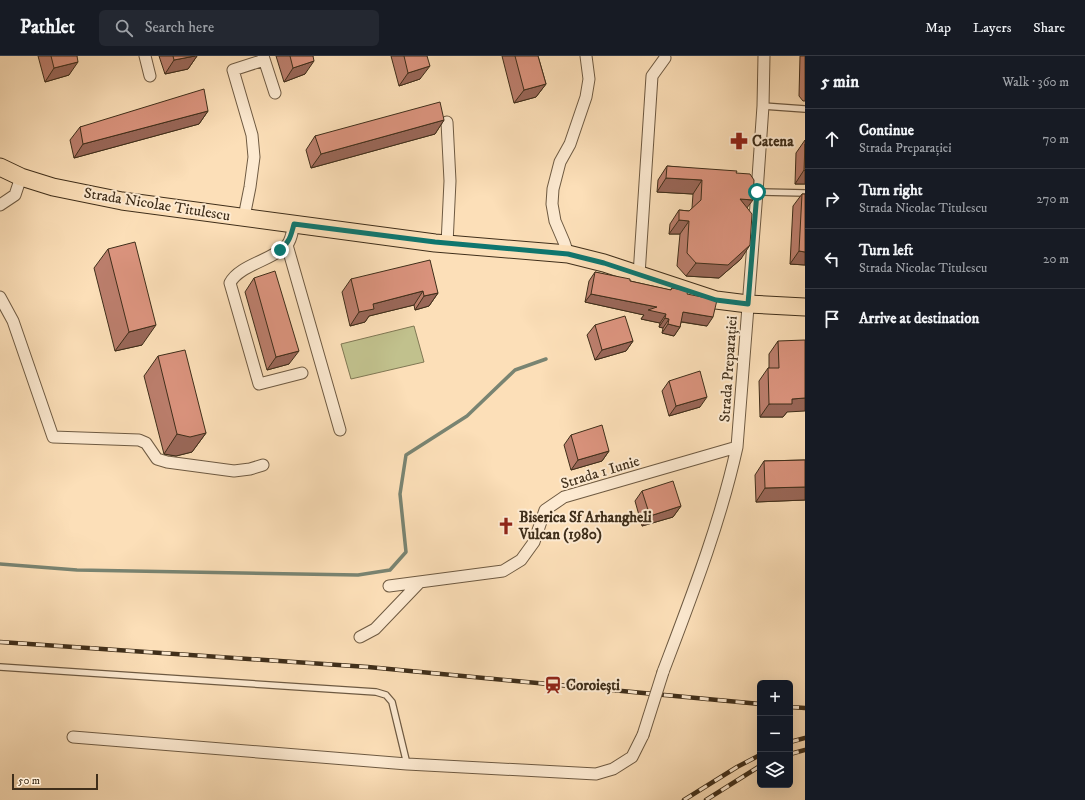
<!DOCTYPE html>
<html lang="en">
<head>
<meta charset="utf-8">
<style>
	body { margin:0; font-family:"IM FELL DW Pica",serif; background:#242831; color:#f1f3f6 }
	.controls { position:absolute; right:12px; bottom:12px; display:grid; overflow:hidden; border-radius:6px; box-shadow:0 4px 16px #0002 }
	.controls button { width:36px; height:36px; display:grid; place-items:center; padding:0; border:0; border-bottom:1px solid #363941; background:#171b24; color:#f1f3f6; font:20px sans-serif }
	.scale { position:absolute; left:12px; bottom:10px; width:86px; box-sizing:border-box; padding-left:4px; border:2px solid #3f2e1a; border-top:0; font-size:11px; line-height:14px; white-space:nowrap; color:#3f2e1a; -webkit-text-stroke:3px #fdead1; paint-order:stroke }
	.stop { position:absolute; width:12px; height:12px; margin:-9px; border:3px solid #0f766e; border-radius:50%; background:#fff }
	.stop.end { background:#0f766e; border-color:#fff; box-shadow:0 1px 4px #0008 }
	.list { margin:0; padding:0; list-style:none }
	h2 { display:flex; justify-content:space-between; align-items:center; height:52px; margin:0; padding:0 16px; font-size:17px }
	h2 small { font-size:13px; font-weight:400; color:#9ea1a6 }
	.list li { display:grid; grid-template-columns:26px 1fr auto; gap:12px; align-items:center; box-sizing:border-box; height:60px; padding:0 16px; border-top:1px solid #363941 }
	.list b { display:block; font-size:15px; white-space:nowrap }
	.list p { margin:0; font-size:13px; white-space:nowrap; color:#9ea1a6 }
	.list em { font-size:13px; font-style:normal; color:#9ea1a6 }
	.icon { flex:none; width:22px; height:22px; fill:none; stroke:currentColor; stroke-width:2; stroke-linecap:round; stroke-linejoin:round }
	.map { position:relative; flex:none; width:805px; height:744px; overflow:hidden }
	header { display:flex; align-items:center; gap:24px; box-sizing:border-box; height:56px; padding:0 20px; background:#171b24; border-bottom:1px solid #363941 }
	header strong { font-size:19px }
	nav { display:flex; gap:22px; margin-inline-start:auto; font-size:14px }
	.search { width:280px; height:36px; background:#242831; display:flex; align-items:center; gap:10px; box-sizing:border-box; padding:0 14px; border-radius:6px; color:#9ea1a6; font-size:15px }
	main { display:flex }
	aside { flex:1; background:#171b24 }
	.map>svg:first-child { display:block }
	.green { fill:#c1c18d; stroke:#807854 }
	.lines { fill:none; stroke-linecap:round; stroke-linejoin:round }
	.stream { stroke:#798472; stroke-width:3.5 }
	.lane-casing { stroke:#6e5a42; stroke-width:8 }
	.street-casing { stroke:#6e5a42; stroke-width:13 }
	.primary-casing { stroke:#3f2e1a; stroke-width:19 }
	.lane { stroke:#fdead1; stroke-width:5.5 }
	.street { stroke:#fdead1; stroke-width:11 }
	.primary { stroke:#fcdfb8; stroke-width:17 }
	.rail-casing { stroke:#3f2e1a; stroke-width:4.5 }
	.rail { stroke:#fdead1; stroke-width:3; stroke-dasharray:9; stroke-linecap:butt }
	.street-bridge-casing { stroke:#6e5a42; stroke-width:13; stroke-linecap:butt }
	.street-bridge { stroke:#fdead1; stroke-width:11 }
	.wall { fill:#bb7e6c; stroke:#3f2e1a }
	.shaded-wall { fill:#996758; stroke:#3f2e1a }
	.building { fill:#da937d; stroke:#3f2e1a }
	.route { stroke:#0f766e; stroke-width:5 }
	.labels { text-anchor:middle; stroke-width:4; stroke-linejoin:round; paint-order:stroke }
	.poi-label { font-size:15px; font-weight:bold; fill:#3f2e1a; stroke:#fdead1; text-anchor:start }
	.street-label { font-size:15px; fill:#3f2e1a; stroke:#fdead1 }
</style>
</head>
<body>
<header>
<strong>Pathlet</strong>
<div class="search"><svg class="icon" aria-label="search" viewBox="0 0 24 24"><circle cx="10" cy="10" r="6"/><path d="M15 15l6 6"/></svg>Search here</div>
<nav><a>Map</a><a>Layers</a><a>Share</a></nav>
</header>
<main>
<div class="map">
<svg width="805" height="744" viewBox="0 0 805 744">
	<rect width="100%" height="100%" fill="#fcdfb8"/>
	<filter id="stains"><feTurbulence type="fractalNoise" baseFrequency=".005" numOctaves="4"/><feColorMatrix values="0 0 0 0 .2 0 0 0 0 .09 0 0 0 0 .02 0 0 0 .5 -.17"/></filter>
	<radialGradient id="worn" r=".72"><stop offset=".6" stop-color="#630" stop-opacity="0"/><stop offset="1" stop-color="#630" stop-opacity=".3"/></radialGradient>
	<!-- green -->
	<path class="green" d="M414,270L424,306L351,323L341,288Z"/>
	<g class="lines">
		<!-- stream -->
		<path class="stream" d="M0,508L77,514L358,519L390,514L406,496L400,438L406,399L467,360L515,314L546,303"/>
		<!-- lane casing -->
		<g class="lane-casing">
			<path id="lane" d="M763,50L805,53
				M757,136L805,137
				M0,611L376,636L386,639L392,646L407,708"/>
		</g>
		<!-- street casing -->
		<g class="street-casing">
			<path id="street" d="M145,0L150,20
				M263,0L275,37
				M447,66L450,125L447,188
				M0,149L15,139L21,121
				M244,161L250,131L254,101L252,79L233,14L264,4
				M294,168C292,175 292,183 287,189C273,204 239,209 230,227L259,328L302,317
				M287,189L340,374
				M568,198L564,186L555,165L552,148L553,133L560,106L570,88L586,41L589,23L586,0
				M639,219L652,20L665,2
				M0,241L13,265L53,381L139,384L146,387L157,403L167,406L234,415L250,413L263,409
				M389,530L503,515L521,504L534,486L545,454L564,441L737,391
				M360,581L375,573L419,527
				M663,616C691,542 720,468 737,391L757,136L763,50L764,0
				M73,681L407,708L596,718L613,713L632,701L643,679"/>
		</g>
		<!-- primary casing -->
		<g class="primary-casing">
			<path id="primary" d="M0,111L21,121L53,131L122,145L435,187L568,198L604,207L716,244L748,248L805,251"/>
		</g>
		<!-- lane -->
		<use href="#lane" class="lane"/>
		<!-- street -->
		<use href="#street" class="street"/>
		<!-- primary -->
		<use href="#primary" class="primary"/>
		<!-- rail casing -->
		<g class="rail-casing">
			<path id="rail" d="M0,586L368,611L760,648
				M790,651L805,652
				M790,686L805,682
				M790,698L805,694
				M684,744L737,711L760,699
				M706,744L760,710"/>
		</g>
		<!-- rail -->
		<use href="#rail" class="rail"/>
		<!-- street-bridge casing -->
		<g class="street-bridge-casing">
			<path id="street-bridge" d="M643,679L663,616"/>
		</g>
		<!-- street-bridge -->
		<use href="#street-bridge" class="street-bridge"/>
	</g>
	<!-- wall -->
	<path class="wall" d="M38,0H77L69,19L45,26Z
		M159,0H197L188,13L165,18Z
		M276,0H313L305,18L284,26Z
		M391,0H427L420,23L399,30Z
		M502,0H538L546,28L536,41L514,47Z
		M800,0H805V45H803L799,40Z
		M208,55L199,68L74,102L70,84L80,71Z
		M444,64L435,78L311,112L306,94L315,80Z
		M805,84V128H795L796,97Z
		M667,110L736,117L747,152L741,203L719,222L686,220L677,210L680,178H669L670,168L679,154L689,155L692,152L693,138L657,136L658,124Z
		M802,138H805V209L790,208L793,150Z
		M108,193L142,289L115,295L94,212Z
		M595,216L630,225L670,234L672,232L687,238L707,270L681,266L680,271L674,280L662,277L663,272L659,271L660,267L641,263L644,259L585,246L589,225Z
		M254,222L289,308L267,314L245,236Z
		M351,223L438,237L429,250L415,254L414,249L369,260L365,266L350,270L342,236Z
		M595,269L633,285L626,295L595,304L587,279Z
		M778,285L787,356L783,361H760L759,325L768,312H769V298Z
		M158,300L206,377L192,396L176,400L164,398L144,320Z
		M669,325L700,351L669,360L662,335Z
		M571,379L609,395L602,405L571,414L564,389Z
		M805,404V444L756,446L755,419L764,405Z
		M642,435L681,450L673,461L642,470L635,445Z"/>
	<!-- shaded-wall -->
	<path class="shaded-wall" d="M195,0H197L188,13L165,18L174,4Z
		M314,5L305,18L284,26L293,12Z
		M78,6L69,19L45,26L54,12Z
		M430,10L420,23L399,30L408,17Z
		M546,28L536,41L514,47L524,34Z
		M208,55L199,68L74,102L83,88Z
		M444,64L435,78L311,112L321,98Z
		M804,114L805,115V128H795Z
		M666,122L702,124L693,138L657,136Z
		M740,143L753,144L743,157Z
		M679,164L689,165L680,178H669Z
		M750,189L741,203L719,222L686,220L696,207Z
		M799,195L805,196V209L790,208Z
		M423,235L414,249L369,260L365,266L350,270L359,256L373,248Z
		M438,237L429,250L415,254L424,240Z
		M591,238L657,251L666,258L660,267L641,263L644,259L585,246Z
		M683,256L713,261L707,270L677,265Z
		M665,262L669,263L663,272L659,271Z
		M668,268L680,271L674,280L662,277Z
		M156,269L142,289L115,295L129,276Z
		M633,285L626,295L595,304L602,294Z
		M299,295L289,308L267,314L276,301Z
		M707,341L700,351L669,360L676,350Z
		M805,342V355L787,356L783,361H760L769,348L792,343Z
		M206,377L192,396L176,400L164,398L177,378Z
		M609,395L602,405L571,414L578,404Z
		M805,431V444L756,446L765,432Z
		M681,450L673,461L642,470L650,460Z"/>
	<!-- building -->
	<path class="building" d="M51,0H77L78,6L54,12Z
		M173,0H195L174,4Z
		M290,0H313L314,5L293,12Z
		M404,0H427L430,10L408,17Z
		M515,0H538L546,28L524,34Z
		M204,33L208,55L83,88L80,71Z
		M440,46L444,64L321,98L315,80Z
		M805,88V115L804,114Z
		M667,110L737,115L736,117L750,118L754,124L753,144L740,143L752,158L750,189L728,209L696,207L687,197L689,165L679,164V154L689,155L701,144L702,124L666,122Z
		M802,138H805V196L799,195Z
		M135,186L156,269L129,276L108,193Z
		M430,204L438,237L424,240L423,235L373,248L374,253L359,256L351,223Z
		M275,215L299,295L276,301L254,222Z
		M595,216L630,223V225L671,234L672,232L688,235L687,238L717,244L713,261L683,256L680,271L668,268L669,263L665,262L666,258L648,254L657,251L591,238Z
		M625,260L633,285L602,294L595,269Z
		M805,284V342L792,343V348H769L768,312H779L778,285Z
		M185,294L206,377L190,381L177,378L158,300Z
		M700,315L707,341L676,350L669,325Z
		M602,369L609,395L578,404L571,379Z
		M805,404V431L765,432L764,405Z
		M673,425L681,450L650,460L642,435Z"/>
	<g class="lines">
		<!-- route -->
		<path class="route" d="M280,194C289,187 291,180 294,168L435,186L568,198L604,207L716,244L748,248L757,136"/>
	</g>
	<!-- icons -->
	<defs>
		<g id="pharmacy-bare" transform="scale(1.38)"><path d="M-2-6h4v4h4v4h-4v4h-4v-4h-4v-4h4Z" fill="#8f2418" stroke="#fdead1" stroke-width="2.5" paint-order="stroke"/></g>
		<g id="church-bare" transform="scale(1.38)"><path d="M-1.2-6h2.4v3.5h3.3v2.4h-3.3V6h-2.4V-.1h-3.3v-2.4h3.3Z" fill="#8f2418" stroke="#fdead1" stroke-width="2.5" paint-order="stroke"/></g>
		<g id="station-bare" transform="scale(1.38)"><path d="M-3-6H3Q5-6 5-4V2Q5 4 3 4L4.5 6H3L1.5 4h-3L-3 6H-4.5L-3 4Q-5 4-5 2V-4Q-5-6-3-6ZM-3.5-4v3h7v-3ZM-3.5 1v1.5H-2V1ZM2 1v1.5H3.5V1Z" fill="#8f2418" stroke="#fdead1" stroke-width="2.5" paint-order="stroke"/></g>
	</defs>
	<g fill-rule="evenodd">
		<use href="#pharmacy-bare" x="739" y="85"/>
		<use href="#church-bare" x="506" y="470"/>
		<use href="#station-bare" x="553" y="629"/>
	</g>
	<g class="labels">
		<!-- poi labels -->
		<g class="poi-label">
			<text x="752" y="90">Catena</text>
			<text x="519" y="466">Biserica Sf Arhangheli<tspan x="519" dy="17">Vulcan (1980)</tspan></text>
			<text x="566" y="634">Coroiești</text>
		</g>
		<!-- street labels -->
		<g class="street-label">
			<text transform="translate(157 148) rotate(9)" y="5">Strada Nicolae Titulescu</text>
			<text transform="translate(728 313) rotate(-86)" y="5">Strada Preparației</text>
			<text transform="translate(600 416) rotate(-17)" y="5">Strada 1 Iunie</text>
		</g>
	</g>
	<rect width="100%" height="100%" filter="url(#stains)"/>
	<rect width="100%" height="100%" fill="url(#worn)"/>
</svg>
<div class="controls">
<button>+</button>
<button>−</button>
<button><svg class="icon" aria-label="layers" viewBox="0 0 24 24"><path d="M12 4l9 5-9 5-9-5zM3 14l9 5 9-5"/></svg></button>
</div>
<div class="scale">50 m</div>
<div class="stop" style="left:757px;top:136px"></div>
<div class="stop end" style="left:280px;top:194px"></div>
</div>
<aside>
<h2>5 min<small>Walk · 360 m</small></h2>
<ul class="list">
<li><svg class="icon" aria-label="ahead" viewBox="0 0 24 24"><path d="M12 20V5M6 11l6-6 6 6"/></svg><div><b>Continue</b><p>Strada Preparației</p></div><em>70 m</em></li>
<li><svg class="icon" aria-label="right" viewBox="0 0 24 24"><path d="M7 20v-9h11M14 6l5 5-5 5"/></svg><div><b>Turn right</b><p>Strada Nicolae Titulescu</p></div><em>270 m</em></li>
<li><svg class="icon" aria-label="left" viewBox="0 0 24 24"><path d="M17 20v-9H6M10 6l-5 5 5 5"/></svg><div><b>Turn left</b><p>Strada Nicolae Titulescu</p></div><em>20 m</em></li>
<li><svg class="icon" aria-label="arrive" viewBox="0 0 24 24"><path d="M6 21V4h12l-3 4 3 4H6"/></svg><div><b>Arrive at destination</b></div></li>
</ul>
</aside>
</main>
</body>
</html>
